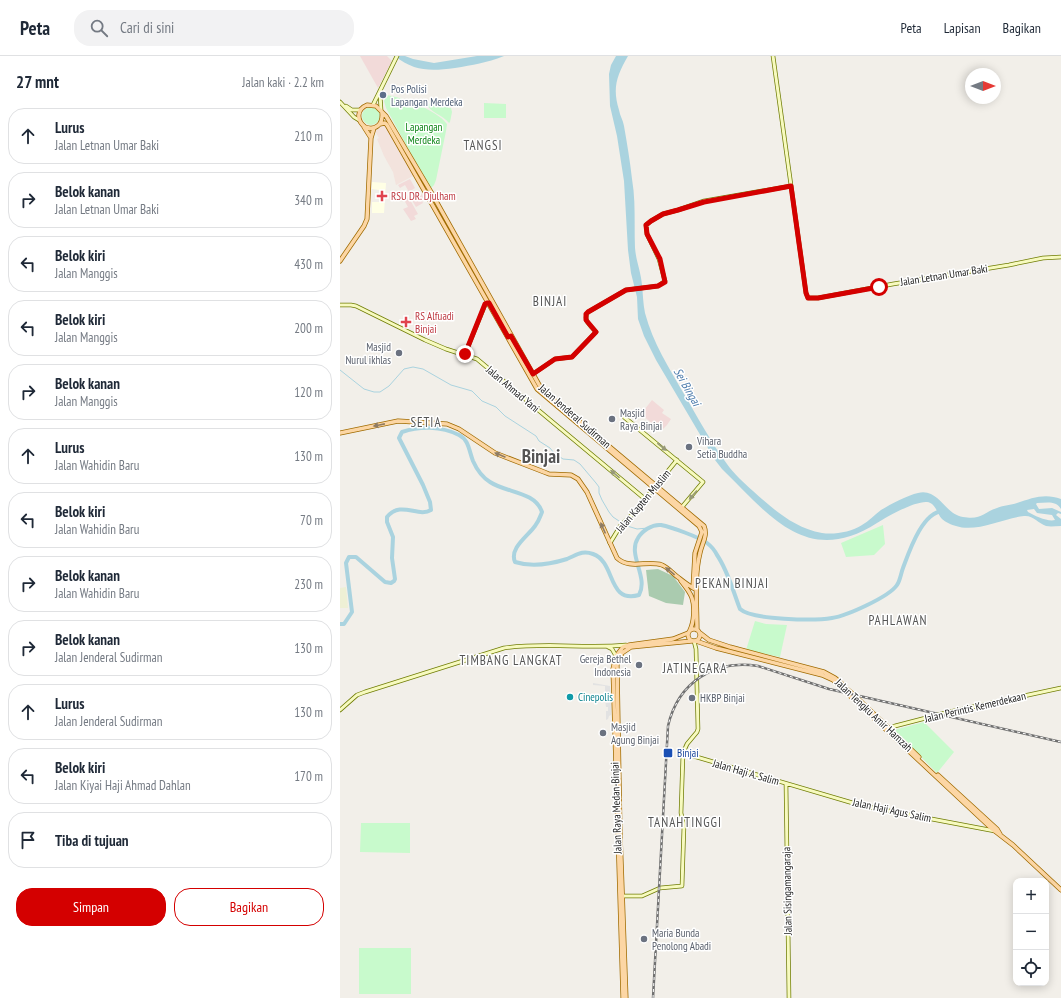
<!DOCTYPE html>
<html lang="id">
<head>
<meta charset="utf-8">
<style>
	body { margin:0; font-family:"PT Sans Narrow",sans-serif; background:#f2f2f3; color:#1f2937 }
	.controls { position:absolute; right:12px; bottom:12px; display:grid; overflow:hidden; border-radius:8px; box-shadow:0 2px 10px #0003 }
	.controls button { width:36px; height:36px; display:grid; place-items:center; padding:0; border:0; border-bottom:1px solid #e0e1e3; background:#fff; color:#1f2937; font:20px sans-serif }
	.compass { position:absolute; left:625px; top:12px; width:36px; height:36px; border-radius:50%; background:#fff; box-shadow:0 2px 10px #0003; rotate:90deg }
	.stop { position:absolute; width:12px; height:12px; margin:-9px; border:3px solid #d40000; border-radius:50%; background:#fff }
	.stop.end { background:#d40000; border-color:#fff; box-shadow:0 1px 4px #0008 }
	.list { margin:0; padding:0; list-style:none }
	h2 { display:flex; justify-content:space-between; align-items:center; height:52px; margin:0; padding:0 16px; font-size:17px }
	h2 small { font-size:13px; font-weight:400; color:#747a83 }
	.list li { display:grid; grid-template-columns:26px 1fr auto; gap:12px; align-items:center; box-sizing:border-box; height:56px; margin:0 8px 8px; padding:0 8px; border:1px solid #e0e1e3; border-radius:16px }
	.list b { display:block; font-size:15px; white-space:nowrap }
	.list p { margin:0; font-size:13px; white-space:nowrap; color:#747a83 }
	.list em { font-size:13px; font-style:normal; color:#747a83 }
	.actions { display:flex; gap:8px; padding:12px 16px }
	.actions a { flex:1; padding:9px 0; border:1px solid #d40000; border-radius:16px; text-align:center; font-size:14px; color:#d40000 }
	.actions .main { background:#d40000; color:#fff }
	.icon { flex:none; width:22px; height:22px; fill:none; stroke:currentColor; stroke-width:2; stroke-linecap:round; stroke-linejoin:round }
	.map { position:relative; flex:none; width:721px; height:942px; overflow:hidden }
	header { display:flex; align-items:center; gap:24px; box-sizing:border-box; height:56px; padding:0 20px; background:#fff; border-bottom:1px solid #e0e1e3 }
	header strong { font-size:19px }
	nav { display:flex; gap:22px; margin-inline-start:auto; font-size:14px }
	.search { width:280px; height:36px; background:#f2f2f3; display:flex; align-items:center; gap:10px; box-sizing:border-box; padding:0 14px; border-radius:16px; color:#747a83; font-size:15px }
	main { display:flex }
	aside { flex:1; background:#fff }
	.map>svg:first-child { display:block }
	.commercial { fill:#f2dad9 }
	.education { fill:#ffffe5 }
	.military { fill:#f3e3dd }
	.farmland { fill:#eef0d5 }
	.cemetery { fill:#aacbaf }
	.park { fill:#c8facc }
	.parking { fill:#e2e2e2 }
	.water { fill:#aad3df; fill-rule:evenodd }
	.lines { fill:none; stroke-linecap:round; stroke-linejoin:round }
	.stream { stroke:#aad3df; stroke-width:1 }
	.river { stroke:#aad3df; stroke-width:4 }
	.secondary-casing { stroke:#707d05; stroke-width:4.5 }
	.primary-casing { stroke:#a06b00; stroke-width:5 }
	.secondary { stroke:#f7fabf; stroke-width:3 }
	.primary { stroke:#fcd6a4; stroke-width:3.5 }
	.rail-casing { stroke:#707070; stroke-width:2.5 }
	.rail { stroke:#fff; stroke-width:1; stroke-dasharray:3; stroke-linecap:butt }
	.oneway { fill:#8f7c63 }
	.oneway2 { fill:#979978 }
	.route { stroke:#d40000; stroke-width:5 }
	.service-dot { fill:#5c6f8a; stroke:#fff; stroke-width:1.5 }
	.health-dot { fill:#e0444e; stroke:#fff; stroke-width:1.5 }
	.worship-dot { fill:#6b7280; stroke:#fff; stroke-width:1.5 }
	.culture-dot { fill:#0f9aa8; stroke:#fff; stroke-width:1.5 }
	.transit-dot { fill:#1a4fb4; stroke:#fff; stroke-width:1.5 }
	.labels { text-anchor:middle; stroke-width:3; stroke-linejoin:round; paint-order:stroke }
	.service-label { font-size:11px; fill:#4e5e75; stroke:#fff; text-anchor:start }
	.park-label { font-size:11px; fill:#0c8416; stroke:#fff }
	.health-label { font-size:11px; fill:#be3a42; stroke:#fff; text-anchor:start }
	.street-label { font-size:11px; fill:#222; stroke:#fff }
	.worship-label { font-size:11px; fill:#5b616d; stroke:#fff; text-anchor:start }
	.culture-label { font-size:11px; fill:#0d838f; stroke:#fff; text-anchor:start }
	.transit-label { font-size:11px; fill:#164399; stroke:#fff; text-anchor:start }
	.water-label { font-size:12px; font-style:italic; fill:#4a7aab; stroke:#fff }
	.quarter-label { font-size:13px; letter-spacing:1px; fill:#555; stroke:#fff }
	.town-label { font-size:19px; font-weight:bold; fill:#555; stroke:#fff }
</style>
</head>
<body>
<header>
<strong>Peta</strong>
<div class="search"><svg class="icon" aria-label="search" viewBox="0 0 24 24"><circle cx="10" cy="10" r="6"/><path d="M15 15l6 6"/></svg>Cari di sini</div>
<nav><a>Peta</a><a>Lapisan</a><a>Bagikan</a></nav>
</header>
<main>
<aside>
<h2>27 mnt<small>Jalan kaki · 2.2 km</small></h2>
<ul class="list">
<li><svg class="icon" aria-label="ahead" viewBox="0 0 24 24"><path d="M12 20V5M6 11l6-6 6 6"/></svg><div><b>Lurus</b><p>Jalan Letnan Umar Baki</p></div><em>210 m</em></li>
<li><svg class="icon" aria-label="right" viewBox="0 0 24 24"><path d="M7 20v-9h11M14 6l5 5-5 5"/></svg><div><b>Belok kanan</b><p>Jalan Letnan Umar Baki</p></div><em>340 m</em></li>
<li><svg class="icon" aria-label="left" viewBox="0 0 24 24"><path d="M17 20v-9H6M10 6l-5 5 5 5"/></svg><div><b>Belok kiri</b><p>Jalan Manggis</p></div><em>430 m</em></li>
<li><svg class="icon" aria-label="left" viewBox="0 0 24 24"><path d="M17 20v-9H6M10 6l-5 5 5 5"/></svg><div><b>Belok kiri</b><p>Jalan Manggis</p></div><em>200 m</em></li>
<li><svg class="icon" aria-label="right" viewBox="0 0 24 24"><path d="M7 20v-9h11M14 6l5 5-5 5"/></svg><div><b>Belok kanan</b><p>Jalan Manggis</p></div><em>120 m</em></li>
<li><svg class="icon" aria-label="ahead" viewBox="0 0 24 24"><path d="M12 20V5M6 11l6-6 6 6"/></svg><div><b>Lurus</b><p>Jalan Wahidin Baru</p></div><em>130 m</em></li>
<li><svg class="icon" aria-label="left" viewBox="0 0 24 24"><path d="M17 20v-9H6M10 6l-5 5 5 5"/></svg><div><b>Belok kiri</b><p>Jalan Wahidin Baru</p></div><em>70 m</em></li>
<li><svg class="icon" aria-label="right" viewBox="0 0 24 24"><path d="M7 20v-9h11M14 6l5 5-5 5"/></svg><div><b>Belok kanan</b><p>Jalan Wahidin Baru</p></div><em>230 m</em></li>
<li><svg class="icon" aria-label="right" viewBox="0 0 24 24"><path d="M7 20v-9h11M14 6l5 5-5 5"/></svg><div><b>Belok kanan</b><p>Jalan Jenderal Sudirman</p></div><em>130 m</em></li>
<li><svg class="icon" aria-label="ahead" viewBox="0 0 24 24"><path d="M12 20V5M6 11l6-6 6 6"/></svg><div><b>Lurus</b><p>Jalan Jenderal Sudirman</p></div><em>130 m</em></li>
<li><svg class="icon" aria-label="left" viewBox="0 0 24 24"><path d="M17 20v-9H6M10 6l-5 5 5 5"/></svg><div><b>Belok kiri</b><p>Jalan Kiyai Haji Ahmad Dahlan</p></div><em>170 m</em></li>
<li><svg class="icon" aria-label="arrive" viewBox="0 0 24 24"><path d="M6 21V4h12l-3 4 3 4H6"/></svg><div><b>Tiba di tujuan</b></div></li>
</ul>
<div class="actions"><a class="main">Simpan</a><a>Bagikan</a></div>
</aside>
<div class="map">
<svg width="721" height="942" viewBox="0 0 721 942">
	<rect width="100%" height="100%" fill="#f2efe9"/>
	<!-- commercial -->
	<path class="commercial" d="M20,0H47L52,5L38,32Z
		M70,123L75,132L69,136L65,129L60,132L58,129Z
		M65,135L78,158L74,160L76,163L71,165L63,153L68,151L60,137Z
		M78,137L79,140L82,138L83,141L81,143L83,147L76,151L70,141Z
		M312,344L324,354L322,357L331,363L327,369L321,375L301,358Z"/>
	<!-- education -->
	<path class="education" d="M32,126L46,127L44,157H32V146H39V134L32,133Z"/>
	<!-- military -->
	<path class="military" d="M42,69H46L75,119L56,129L53,116L44,100L37,83L39,82L35,75Z"/>
	<!-- farmland -->
	<path class="farmland" d="M6,531L8,552H0V532Z"/>
	<!-- cemetery -->
	<path class="cemetery" d="M318,513L333,520L345,536L343,549L326,547L309,540L306,514Z"/>
	<!-- park -->
	<path class="park" d="M47,39C63,42 97,54 107,68L106,75L96,124L94,129L91,132L89,131L46,52L44,45Z
		M86,47L111,52L112,56L110,66L109,67C103,59 89,56 86,47Z
		M144,47L166,48V62H144Z
		M22 60a9 9 0 1 1 18 0a9 9 0 1 1-18 0Z
		M543,469L545,488L534,499L506,501L501,487Z
		M415,565L426,568L447,569L440,601L406,594Z
		M584,666L614,696L597,717L554,674Z
		M21,767H70V797L20,796Z
		M19,892H71V938H19Z"/>
	<!-- parking -->
	<path class="parking" d="M253,627L270,630L271,659L269,660L268,663L266,664V655H268V651H266L265,642L267,641V638H265V630L253,629Z"/>
	<!-- water -->
	<path class="water" d="M55,0H65L73,3L94,7L137,0H164C146,7 133,9 115,12C91,15 75,16 55,0Z
		M276,0H288C277,19 272,32 279,54C280,60 283,64 284,70C287,87 290,105 292,123C296,146 294,169 295,192C296,205 301,216 302,229C303,238 303,248 305,257C313,287 329,312 344,338C358,362 371,386 387,408C394,418 404,427 413,435C433,453 454,472 482,477C494,479 511,476 522,469C529,465 534,459 541,454C551,448 568,439 578,437C599,432 604,458 623,461C642,464 642,457 657,452C664,449 671,449 677,447C692,442 705,437 721,443V453C716,444 706,447 697,447L696,448L699,453L712,452L721,456V458L718,457L716,459L721,463V470C716,470 711,471 706,470C698,467 693,459 684,460C664,462 636,477 616,470C612,469 605,466 602,463C597,458 596,447 587,446C575,445 548,460 537,467C467,512 429,459 382,413L375,404L316,304L304,280L298,263L297,241L291,217L288,194L284,125L277,80L270,50L269,18L271,9ZM694,453L697,457L712,459L715,464C708,466 695,460 688,456L687,454Z"/>
	<g class="lines">
		<!-- stream -->
		<path class="stream" d="M0,314L24,333L34,336H40L49,330L64,313L73,311L83,313L111,329L132,335L142,345L156,351L165,360L196,380L199,385L210,392L214,397L223,403L234,404L240,408L256,427L259,431V437L262,444L269,456L273,461L282,467
			M284,469L297,473L308,472"/>
		<!-- river -->
		<path class="river" d="M0,568H4L12,556L6,507L9,501H16L45,526L51,527L54,525L55,523L52,502L53,481L47,466V461C61,444 78,462 91,454L90,446L83,429L59,382L62,376C80,370 101,370 119,379C129,384 129,395 133,405C137,414 142,421 150,426C166,437 195,435 202,456C200,461 199,465 195,470C188,480 169,492 175,506C191,511 211,508 227,503C237,499 242,494 253,498C276,506 267,548 299,539C309,521 287,499 298,482C302,475 312,468 321,469C331,471 359,481 367,487C371,490 375,495 377,499C388,515 393,535 400,553C412,564 475,565 492,562C506,560 549,541 557,529C560,525 561,517 563,512C569,496 582,456 603,455"/>
		<!-- secondary casing -->
		<g class="secondary-casing">
			<path id="secondary" d="M433,0L466,237L468,242H478L553,228L669,209L703,202L721,201
				M40,38L41,54
				M0,46L14,61L19,64
				M33,49L57,0
				M6,50L12,54H20
				M0,249H11L16,250L85,284L106,293L137,303L305,443
				M125,298L145,249L147,247H149
				M193,318L215,303L232,301L256,276C251,270 242,264 248,256L286,234L318,230L325,225L319,203L307,178L306,169L311,165L323,158L338,154L364,145L451,130
				M284,361L363,426L342,451
				M270,487L281,469L292,459L337,404
				M268,591L272,593L276,600
				M0,654L17,639L25,636L164,592C205,586 246,593 286,589
				M548,673L555,670L609,656L721,632
				M343,697L523,750L655,775
				M446,728L449,942
				M281,840H302L320,832L342,830L344,769L341,757L343,697L347,688L357,676L358,673L356,593L354,585"/>
		</g>
		<!-- primary casing -->
		<g class="primary-casing">
			<path id="primary" d="M42,57C43,68 36,75 25,71C16,64 17,53 27,49L36,50L46,60L91,136L202,334L364,470C368,480 362,487 360,497C354,521 357,549 357,574
				M40,68L45,67L47,69L197,333L359,470L362,476L355,497L353,532
				M24,71L31,82
				M0,205L24,170L27,163L31,82L34,72
				M0,377L58,365L107,368L119,373L155,397L204,416L209,418L231,419L238,423L247,436L277,502C290,514 307,504 322,509C329,512 333,518 339,522C344,526 349,530 355,533
				M341,525C345,530 350,536 352,542C355,551 354,566 350,574
				M348 579a6 6 0 1 1 12 0a6 6 0 1 1-12 0Z
				M360,577L369,584L390,591L484,616L495,622L502,628
				M356,585L376,592L482,619L493,624L651,772L673,789L721,834
				M508,634L514,639L579,701
				M598,719L657,773L660,778
				M283,942L273,613L276,600L283,591L289,589L333,583L348,577
				M286,942L280,775L277,609L282,597L291,591L352,585"/>
		</g>
		<!-- secondary -->
		<use href="#secondary" class="secondary"/>
		<!-- primary -->
		<use href="#primary" class="primary"/>
		<!-- rail casing -->
		<g class="rail-casing">
			<path id="rail" d="M313,942L328,670C338,626 375,603 418,610L489,633L721,686"/>
		</g>
		<!-- rail -->
		<use href="#rail" class="rail"/>
	</g>
	<!-- one-way arrows -->
	<defs><path id="oneway-solid" d="M-6-.8H1V-3.2L6.5 0L1 3.2V.8H-6Z"/></defs>
	<g class="oneway">
		<use href="#oneway-solid" transform="translate(39 369) rotate(169)"/>
		<use href="#oneway-solid" transform="translate(160 399) rotate(-157)"/>
		<use href="#oneway-solid" transform="translate(263 472) rotate(-114)"/>
		<use href="#oneway-solid" transform="translate(330 515) rotate(-141)"/>
	</g>
	<g class="oneway2">
		<use href="#oneway-solid" transform="translate(322 391) rotate(39)"/>
		<use href="#oneway-solid" transform="translate(275 418) rotate(-140)"/>
		<use href="#oneway-solid" transform="translate(353 439) rotate(131)"/>
	</g>
	<g class="lines">
		<!-- route -->
		<path class="route" d="M125,298L145,248L147,247H149L168,281L171,280L193,318L215,303L232,301L256,276L246,264V258L248,256L286,234L318,230L325,226L320,203L307,178L306,169L311,165L323,158L338,154L364,146L451,130L466,237L468,242H478L539,231"/>
	</g>
	<!-- markers -->
	<circle class="service-dot" cx="43" cy="39" r="4"/>
	<g class="health-dot">
		<path d="M40 134h4v4h4v4h-4v4h-4v-4h-4v-4h4z"/>
		<path d="M64 260h4v4h4v4h-4v4h-4v-4h-4v-4h4z"/>
	</g>
	<g class="worship-dot">
		<circle cx="59" cy="297" r="4"/>
		<circle cx="272" cy="363" r="4"/>
		<circle cx="349" cy="391" r="4"/>
		<circle cx="299" cy="609" r="4"/>
		<circle cx="352" cy="642" r="4"/>
		<circle cx="263" cy="677" r="4"/>
		<circle cx="304" cy="883" r="4"/>
	</g>
	<circle class="culture-dot" cx="230" cy="641" r="4"/>
	<rect class="transit-dot" x="323" y="692" width="10" height="10" rx="2"/>
	<g class="labels">
		<!-- service labels -->
		<g class="service-label">
			<text x="51" y="37">Pos Polisi<tspan x="51" dy="13">Lapangan Merdeka</tspan></text>
		</g>
		<!-- park labels -->
		<g class="park-label">
			<text x="84" y="75">Lapangan<tspan x="84" dy="13">Merdeka</tspan></text>
		</g>
		<!-- health labels -->
		<g class="health-label">
			<text x="51" y="144">RSU DR. Djulham</text>
			<text x="75" y="264">RS Alfuadi<tspan x="75" dy="13">Binjai</tspan></text>
		</g>
		<!-- street labels -->
		<g class="street-label">
			<text transform="translate(604 219) rotate(-9)" y="4">Jalan Letnan Umar Baki</text>
			<text transform="translate(173 333) rotate(40)" y="4">Jalan Ahmad Yani</text>
			<text transform="translate(235 360) rotate(41)" y="4">Jalan Jenderal Sudirman</text>
			<text transform="translate(303 445) rotate(-50)" y="4">Jalan Kapten Muslim</text>
			<text transform="translate(635 651) rotate(-13)" y="4">Jalan Perintis Kemerdekaan</text>
			<text transform="translate(534 659) rotate(43)" y="4">Jalan Tengku Amir Hamzah</text>
			<text transform="translate(406 716) rotate(16)" y="4">Jalan Haji A. Salim</text>
			<text transform="translate(276 752) rotate(-92)" y="4">Jalan Raya Medan-Binjai</text>
			<text transform="translate(552 754) rotate(12)" y="4">Jalan Haji Agus Salim</text>
			<text transform="translate(447 835) rotate(-91)" y="4">Jalan Sisingamangaraja</text>
		</g>
		<!-- worship labels -->
		<g class="worship-label">
			<text x="51" y="295" text-anchor="end">Masjid<tspan x="51" dy="13">Nurul ikhlas</tspan></text>
			<text x="280" y="361">Masjid<tspan x="280" dy="13">Raya Binjai</tspan></text>
			<text x="357" y="389">Vihara<tspan x="357" dy="13">Setia Buddha</tspan></text>
			<text x="291" y="607" text-anchor="end">Gereja Bethel<tspan x="291" dy="13">Indonesia</tspan></text>
			<text x="360" y="646">HKBP Binjai</text>
			<text x="271" y="675">Masjid<tspan x="271" dy="13">Agung Binjai</tspan></text>
			<text x="312" y="881">Maria Bunda<tspan x="312" dy="13">Penolong Abadi</tspan></text>
		</g>
		<!-- culture labels -->
		<g class="culture-label">
			<text x="238" y="645">Cinepolis</text>
		</g>
		<!-- transit labels -->
		<g class="transit-label">
			<text x="337" y="701">Binjai</text>
		</g>
		<!-- water labels -->
		<g class="water-label">
			<text transform="translate(347 331) rotate(60)" y="4">Sei Bingai</text>
		</g>
		<!-- quarter labels -->
		<g class="quarter-label">
			<text x="143" y="94">TANGSI</text>
			<text x="210" y="250">BINJAI</text>
			<text x="86" y="371">SETIA</text>
			<text x="392" y="532">PEKAN BINJAI</text>
			<text x="558" y="569">PAHLAWAN</text>
			<text x="171" y="609">TIMBANG LANGKAT</text>
			<text x="355" y="617">JATINEGARA</text>
			<text x="345" y="771">TANAHTINGGI</text>
		</g>
		<!-- town labels -->
		<g class="town-label">
			<text x="201" y="407">Binjai</text>
		</g>
	</g>
</svg>
<div class="controls">
<button>+</button>
<button>−</button>
<button><svg class="icon" aria-label="locate" viewBox="0 0 24 24"><circle cx="12" cy="12" r="6"/><path d="M12 2v4M12 18v4M2 12h4M18 12h4"/></svg></button>
</div>
<svg class="compass" viewBox="-18 -18 36 36"><path d="M0-13l5 13h-10z" fill="#e53935"/><path d="M0 13l5-13h-10z" fill="#747a83"/></svg>
<div class="stop" style="left:539px;top:231px"></div>
<div class="stop end" style="left:125px;top:298px"></div>
</div>
</main>
</body>
</html>
